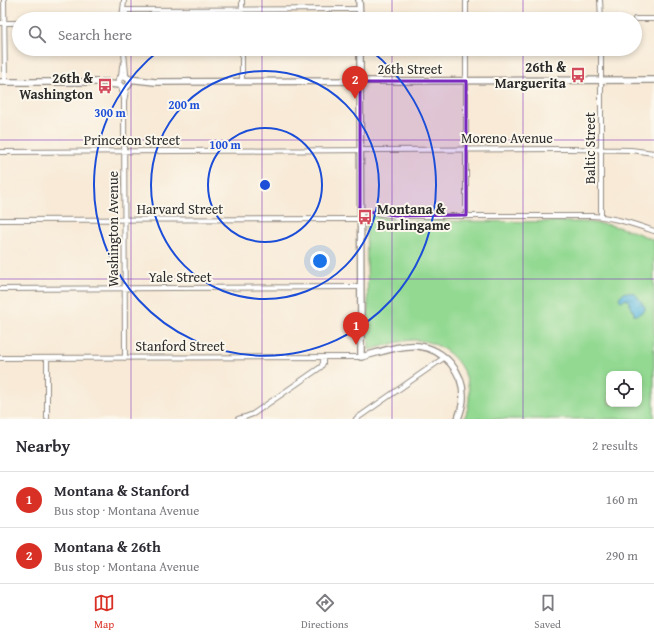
<!DOCTYPE html>
<html lang="en">
<head>
<meta charset="utf-8">
<style>
	body { margin:0; font-family:"Gentium Book Plus",serif; background:#f7f7f7; color:#2b2b33 }
	.controls { position:absolute; right:12px; bottom:12px; display:grid; overflow:hidden; border-radius:8px; box-shadow:0 2px 6px #0003 }
	.controls button { width:36px; height:36px; display:grid; place-items:center; padding:0; border:0; border-bottom:1px solid #e1e1e2; background:#fff; color:#2b2b33; font:20px sans-serif }
	.you { position:absolute; left:320px; top:261px; width:14px; height:14px; margin:-10px; border:3px solid #fff; border-radius:50%; background:#1a73e8; box-shadow:0 0 0 6px #1a73e833 }
	.badge { display:grid; place-items:center; width:26px; height:26px; border-radius:50%; background:#d93025; color:#fff; font-size:13px; font-weight:700 }
	.pin { position:absolute; translate:-50% -33px; filter:drop-shadow(0 1px 2px #0008) }
	.pin::after { content:''; position:absolute; top:21px; width:14px; height:12px; background:inherit; clip-path:polygon(0 0,100% 0,50% 100%) }
	.list { margin:0; padding:0; list-style:none }
	h2 { display:flex; justify-content:space-between; align-items:center; height:52px; margin:0; padding:0 16px; font-size:17px }
	h2 small { font-size:13px; font-weight:400; color:#7c7c81 }
	.list li { display:grid; grid-template-columns:26px 1fr auto; gap:12px; align-items:center; box-sizing:border-box; height:56px; padding:0 16px; border-top:1px solid #e1e1e2 }
	.list b { display:block; font-size:15px; white-space:nowrap }
	.list p { margin:0; font-size:13px; white-space:nowrap; color:#7c7c81 }
	.list em { font-size:13px; font-style:normal; color:#7c7c81 }
	.icon { flex:none; width:22px; height:22px; fill:none; stroke:currentColor; stroke-width:2; stroke-linecap:round; stroke-linejoin:round }
	.map { position:relative; flex:none; width:654px; height:419px; overflow:hidden }
	.search { position:absolute; background:#fff; box-shadow:0 2px 6px #0003; left:12px; right:12px; top:12px; height:44px; display:flex; align-items:center; gap:10px; box-sizing:border-box; padding:0 14px; border-radius:22px; color:#7c7c81; font-size:15px }
	.sheet { height:164px; background:#fff }
	nav { display:flex; justify-content:space-around; align-items:center; box-sizing:border-box; height:56px; border-top:1px solid #e1e1e2; background:#fff; font-size:11px; color:#7c7c81 }
	nav a { display:grid; justify-items:center; gap:2px }
	nav .on { color:#d93025 }
	.map>svg:first-child { display:block }
	.grass { fill:#93d992; stroke:#5f825e; fill-rule:evenodd }
	.water { fill:url(#water-ripples); stroke:#477486 }
	.lines { fill:none; stroke-linecap:round; stroke-linejoin:round }
	.street-casing { stroke:#928a81; stroke-width:6 }
	.secondary-casing { stroke:#928a81; stroke-width:8 }
	.street { stroke:#fff; stroke-width:4 }
	.secondary { stroke:#fff; stroke-width:5.5 }
	.marked { fill:#7b2cbf; fill-opacity:0.2; stroke:#7b2cbf; stroke-width:3; stroke-linejoin:round }
	.grid { fill:none; stroke:#7b2cbf; stroke-width:1; stroke-opacity:0.55 }
	.ring { fill:none; stroke:#1d4ed8; stroke-width:2 }
	.labels { text-anchor:middle; stroke-width:4; stroke-linejoin:round; paint-order:stroke }
	.poi-label { font-size:14px; font-weight:bold; fill:#2b2b2b; stroke:#fbf7ec; text-anchor:end }
	.street-label { font-size:14px; fill:#2b2b2b; stroke:#fbf7ec }
	.centre { fill:#1d4ed8; stroke:#fbf7ec; stroke-width:2 }
	.ring-label { font-size:12px; text-anchor:middle; font-weight:bold; fill:#1d4ed8; stroke:#fbf7ec; stroke-width:4; stroke-linejoin:round; paint-order:stroke }
</style>
</head>
<body>
<div class="map">
<svg width="654" height="419" viewBox="0 0 654 419">
	<defs>
		<pattern id="water-ripples" width="26" height="14" patternUnits="userSpaceOnUse"><rect width="26" height="14" fill="#63bce0"/><path d="M2 4q2-2 4 0t4 0M15 11q2-2 4 0t4 0" fill="none" stroke="#5299b6"/></pattern>
	</defs>
	<rect width="100%" height="100%" fill="#fbf7ec"/>
	<filter id="ink" filterUnits="userSpaceOnUse"><feTurbulence type="fractalNoise" baseFrequency=".025" numOctaves="2"/><feDisplacementMap in="SourceGraphic" scale="8" xChannelSelector="R" yChannelSelector="G"/><feConvolveMatrix kernelMatrix="1 2 1 2 8 2 1 2 1" color-interpolation-filters="sRGB"/></filter>
	<filter id="wash" filterUnits="userSpaceOnUse"><feTurbulence type="fractalNoise" baseFrequency=".012" numOctaves="4" result="noise"/><feDisplacementMap in="SourceGraphic" scale="16" xChannelSelector="R" yChannelSelector="G"/><feGaussianBlur stdDeviation="0.9" result="paint"/><feColorMatrix in="noise" values="0 0 0 0 0 0 0 0 0 0 0 0 0 0 0 0 0 1.4 0 .05"/><feComposite in="paint" operator="in"/></filter>
	<g filter="url(#wash)">
		<rect width="100%" height="100%" fill="#f8ead7"/>
		<!-- grass -->
		<path class="grass" d="M373,215L392,220L421,221L585,222L610,225L632,231L654,240V419H464C481,382 454,341 414,340C401,340 381,347 369,350L366,219L368,216ZM609,374H639V404H609Z"/>
		<!-- water -->
		<path class="water" d="M626,292L634,293L637,296L645,307V310L637,315H634V313L629,302L627,299L621,301L619,298L621,295Z"/>
	</g>
	<g filter="url(#ink)">
		<g class="lines">
			<!-- street casing -->
			<g class="street-casing">
				<path id="street" d="M4,0L5,82
					M466,0V19
					M600,0L601,19
					M124,10L359,9
					M124,10L126,12V19
					M122,19C122,12 124,7 124,0
					M242,19V0
					M635,19H654
					M0,23H19
					M124,49C124,59 126,67 126,77
					M242,49V81
					M466,49V215
					M601,49V216
					M121,77L122,66L124,63
					M121,87L124,99
					M0,152L568,149L631,150L654,153
					M360,211L397,216H592C613,217 634,224 654,231
					M0,220L360,219
					M0,289L361,287
					M0,358L361,357
					M47,358V418
					M125,358L124,101L127,86
					M238,419L245,417L253,414L321,367L323,363V357
					M356,419L445,357"/>
			</g>
			<!-- secondary casing -->
			<g class="secondary-casing">
				<path id="secondary" d="M359,0L360,19
					M360,49L361,357C377,353 402,344 418,346C444,349 464,372 463,398C463,406 460,412 458,419
					M118.5 82a5.5 5.5 0 1 1 11 0a5.5 5.5 0 1 1-11 0Z
					M128,79C137,80 146,81 155,82L654,80
					M0,82H107L109,84L120,85"/>
			</g>
			<!-- street -->
			<use href="#street" class="street"/>
			<!-- secondary -->
			<use href="#secondary" class="secondary"/>
		</g>
	</g>
	<!-- marked area -->
	<path class="marked" d="M360,81H466V215L397,216L360,211Z"/>
	<!-- grid -->
	<path class="grid" d="M131,0V19M262,0V19M392,0V19M523,0V19M131,49V419M262,49V419M392,49V419M523,49V419M0,140H654M0,279H654"/>
	<!-- distance rings -->
	<g class="ring">
		<circle cx="265" cy="185" r="57"/>
		<circle cx="265" cy="185" r="114"/>
		<path d="M225 19A171 171 0 0 1 305 19M369 49A171 171 0 1 1 161 49"/>
	</g>
	<!-- icons -->
	<defs>
		<g id="bus-bare" transform="scale(1.2)"><path d="M-5-6H5V4H4V6H2V4H-2V6H-4V4H-5ZM-3.5-4V0h7V-4ZM-3.5 1.2v1.5H-2V1.2ZM2 1.2v1.5H3.5V1.2Z" fill="#d1495b" stroke="#fbf7ec" stroke-width="2.5" paint-order="stroke"/></g>
	</defs>
	<g fill-rule="evenodd">
		<use href="#bus-bare" x="578" y="75"/>
		<use href="#bus-bare" x="105" y="86"/>
		<use href="#bus-bare" x="365" y="217"/>
	</g>
	<g class="labels">
		<!-- poi labels -->
		<g class="poi-label">
			<text x="566" y="72">26th &amp;<tspan x="566" dy="16">Marguerita</tspan></text>
			<text x="93" y="83">26th &amp;<tspan x="93" dy="16">Washington</tspan></text>
			<text x="377" y="214" text-anchor="start">Montana &amp;<tspan x="377" dy="16">Burlingame</tspan></text>
		</g>
		<!-- street labels -->
		<g class="street-label">
			<text x="410" y="74">26th Street</text>
			<text x="507" y="143">Moreno Avenue</text>
			<text x="132" y="145">Princeton Street</text>
			<text transform="translate(590 148) rotate(-90)" y="5">Baltic Street</text>
			<text x="180" y="214">Harvard Street</text>
			<text transform="translate(113 229) rotate(-90)" y="5">Washington Avenue</text>
			<text x="180" y="282">Yale Street</text>
			<text x="180" y="351">Stanford Street</text>
		</g>
	</g>
	<circle cx="265" cy="185" r="6" class="centre"/>
	<g class="ring-label">
		<text x="184" y="109">200 m</text>
		<text x="110" y="117">300 m</text>
		<text x="225" y="149">100 m</text>
	</g>
</svg>
<div class="controls">
<button><svg class="icon" aria-label="locate" viewBox="0 0 24 24"><circle cx="12" cy="12" r="6"/><path d="M12 2v4M12 18v4M2 12h4M18 12h4"/></svg></button>
</div>
<div class="you"></div>
<div class="pin badge" style="left:356px;top:345px">1</div>
<div class="pin badge" style="left:355px;top:99px">2</div>
<div class="search"><svg class="icon" aria-label="search" viewBox="0 0 24 24"><circle cx="10" cy="10" r="6"/><path d="M15 15l6 6"/></svg>Search here</div>
</div>
<section class="sheet">
<h2>Nearby<small>2 results</small></h2>
<ul class="list">
<li><span class="badge">1</span><div><b>Montana &amp; Stanford</b><p>Bus stop · Montana Avenue</p></div><em>160 m</em></li>
<li><span class="badge">2</span><div><b>Montana &amp; 26th</b><p>Bus stop · Montana Avenue</p></div><em>290 m</em></li>
</ul>
</section>
<nav>
<a class="on"><svg class="icon" aria-label="map" viewBox="0 0 24 24"><path d="M3 6l6-2 6 2 6-2v14l-6 2-6-2-6 2zM9 4v14M15 6v14"/></svg>Map</a>
<a><svg class="icon" aria-label="directions" viewBox="0 0 24 24"><path d="M12 3l9 9-9 9-9-9zM9 14v-3h6M13 9l2 2-2 2"/></svg>Directions</a>
<a><svg class="icon" aria-label="saved" viewBox="0 0 24 24"><path d="M7 4h10v16l-5-4-5 4z"/></svg>Saved</a>
</nav>
</body>
</html>
